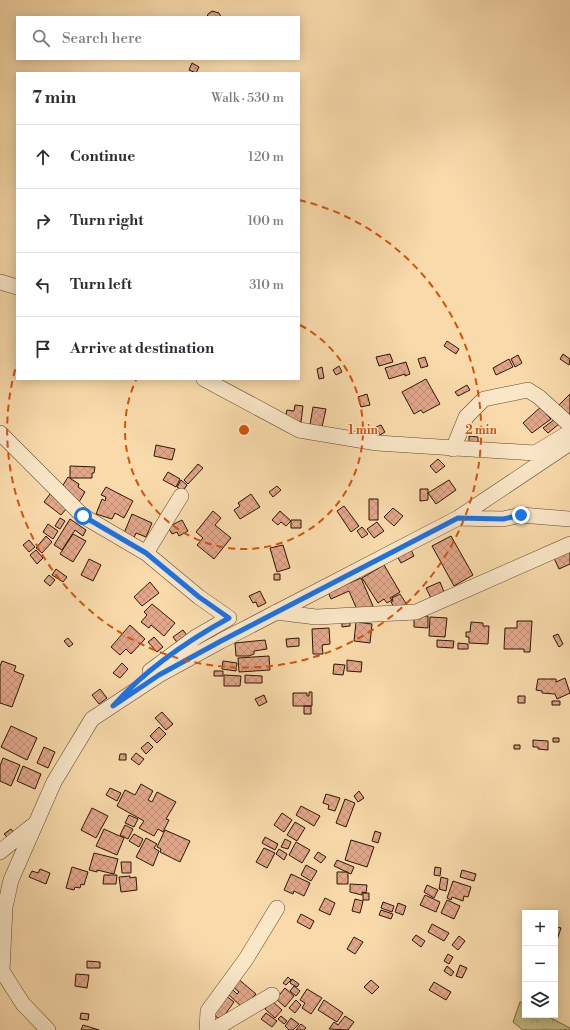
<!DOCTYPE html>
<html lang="en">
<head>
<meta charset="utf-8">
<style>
	body { margin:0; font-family:"Libre Bodoni",serif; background:#f7f7f7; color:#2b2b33 }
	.controls { position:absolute; right:12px; bottom:12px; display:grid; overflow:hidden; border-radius:0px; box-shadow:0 2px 10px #0003 }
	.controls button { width:36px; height:36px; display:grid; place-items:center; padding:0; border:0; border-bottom:1px solid #e1e1e2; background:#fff; color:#2b2b33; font:20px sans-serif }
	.stop { position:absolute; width:12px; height:12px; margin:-9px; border:3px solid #1a73e8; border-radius:50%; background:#fff }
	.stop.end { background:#1a73e8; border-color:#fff; box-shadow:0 1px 4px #0008 }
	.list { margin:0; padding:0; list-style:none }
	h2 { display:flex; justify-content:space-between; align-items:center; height:52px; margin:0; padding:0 16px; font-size:17px }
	h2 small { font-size:13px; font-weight:400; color:#7c7c81 }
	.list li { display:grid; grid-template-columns:26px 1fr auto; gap:12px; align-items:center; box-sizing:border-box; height:64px; padding:0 16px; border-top:1px solid #e1e1e2 }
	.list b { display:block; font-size:15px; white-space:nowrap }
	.list em { font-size:13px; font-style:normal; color:#7c7c81 }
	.icon { flex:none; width:22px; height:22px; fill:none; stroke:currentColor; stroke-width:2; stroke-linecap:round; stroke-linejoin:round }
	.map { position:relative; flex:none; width:570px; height:1030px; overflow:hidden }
	.search { position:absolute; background:#fff; box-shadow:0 2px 10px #0003; left:16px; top:16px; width:284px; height:44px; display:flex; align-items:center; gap:10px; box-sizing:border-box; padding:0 14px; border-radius:0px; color:#7c7c81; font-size:15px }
	.panel { position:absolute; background:#fff; box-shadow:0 2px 10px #0003; left:16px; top:72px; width:284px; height:308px; border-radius:0px }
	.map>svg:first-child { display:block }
	.forest { fill:url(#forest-crowns); stroke:#786a43 }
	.building { fill:url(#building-cross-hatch); stroke:#2c1703 }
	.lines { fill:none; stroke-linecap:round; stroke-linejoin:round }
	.minor-casing { stroke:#5f482d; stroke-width:16 }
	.minor { stroke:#fae7c8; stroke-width:15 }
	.route { stroke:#1a73e8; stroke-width:5 }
	.ring { fill:none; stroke:#d5520b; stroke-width:2; stroke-dasharray:7 5 }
	.centre { fill:#d5520b; stroke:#fae7c8; stroke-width:2 }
	.ring-label { font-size:12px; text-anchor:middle; font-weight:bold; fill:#d5520b; stroke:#fae7c8; stroke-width:3; stroke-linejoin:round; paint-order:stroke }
</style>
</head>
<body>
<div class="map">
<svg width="570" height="1030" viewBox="0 0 570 1030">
	<defs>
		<pattern id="forest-crowns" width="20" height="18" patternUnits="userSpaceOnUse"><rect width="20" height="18" fill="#c5bd83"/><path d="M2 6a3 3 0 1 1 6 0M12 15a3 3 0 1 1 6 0" fill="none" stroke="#a9a270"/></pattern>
		<pattern id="building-cross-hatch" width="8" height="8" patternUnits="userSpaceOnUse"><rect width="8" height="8" fill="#e2a78b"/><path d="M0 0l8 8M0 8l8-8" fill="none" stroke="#c28f76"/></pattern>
	</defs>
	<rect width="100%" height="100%" fill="#f8daab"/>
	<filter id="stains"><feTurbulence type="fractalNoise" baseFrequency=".005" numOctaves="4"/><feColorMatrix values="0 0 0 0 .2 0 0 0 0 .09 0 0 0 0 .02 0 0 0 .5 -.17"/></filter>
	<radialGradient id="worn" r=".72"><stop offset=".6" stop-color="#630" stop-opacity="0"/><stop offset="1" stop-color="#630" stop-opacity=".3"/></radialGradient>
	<!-- forest -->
	<path class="forest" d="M520,1002L525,1004V1015H545L570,1028V1030H523L513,1022Z"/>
	<!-- building -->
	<path class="building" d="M212,11L219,13L221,17H207L208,14Z
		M192,63L199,67L196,73L189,70Z
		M447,341L459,349L456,354L444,346Z
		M390,354L393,362L379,366L376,357Z
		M563,354L570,359L569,365L560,359Z
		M518,355L522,363L515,367L511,359Z
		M425,357L428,366L421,368L418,359Z
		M509,359L513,367L496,375L493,368Z
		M406,362L410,374L405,376V374L389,379L385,368Z
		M339,366L342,372L336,375L333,370Z
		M322,367L324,378L319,379L317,369Z
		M426,379L440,404L423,413L421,410L414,414L402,392Z
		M467,385L470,390L458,396L455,392Z
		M367,394L370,405L361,407L358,397Z
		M570,394V413L568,414L559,405Z
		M295,405L303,406L301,422L285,420L287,410L294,411Z
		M543,405L549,411L546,414L551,419L532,433L523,423Z
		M313,407L326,409L322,427L310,425Z
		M555,419L559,424L548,433L543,428Z
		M381,425L385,432L380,435L376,427Z
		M469,436L478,437V443H469Z
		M156,445L175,449L172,460L154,456Z
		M438,459L445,466L436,473L430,466Z
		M198,464L203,468L188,484L184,480Z
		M70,466L95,467L94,473H92V478H70Z
		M168,472L180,479L176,487L163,480Z
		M68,477L79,484L78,487L85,492L79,502L60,490Z
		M181,480L187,485L183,491L177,487Z
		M449,480L456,490L436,504L428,493Z
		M277,486L281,490L273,497L269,492Z
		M106,487L133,501L124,518L115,513L112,519L96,514L102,499L105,501L106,497L101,495Z
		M420,489H428V500L420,501Z
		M50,494L67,508L61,515L44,502Z
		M251,494L260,507L240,519L234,510L240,506L238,503Z
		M369,499H378V520H369Z
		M344,506L359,526L351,532L337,511Z
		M393,508L403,516L394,526L384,517Z
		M213,511L221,518L215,525L231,538L214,559L197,545L203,538L196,532Z
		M280,511L291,521L286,526L281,522L278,525L272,520Z
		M132,514L152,523L146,537L136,533L132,542L122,538Z
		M60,518L65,521L60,529L55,526Z
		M70,519L86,530L83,536L75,530L62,550L54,545Z
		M182,520L188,531L179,536L177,532L172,534L168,527Z
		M291,520H301V528H291Z
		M377,522L384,531L374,538L367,529Z
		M48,524L58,531L53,539L43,532Z
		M362,527L368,534L362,538L357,531Z
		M73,534L86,541L73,562L60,554Z
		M46,536L52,542L42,553L36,548Z
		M451,536L473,575L454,586L432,546Z
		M29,540L35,547L29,552L23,545Z
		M283,545L290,568L277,572L270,548Z
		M410,548L414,556L401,563L397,556Z
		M36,550L43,558L37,564L30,555Z
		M570,550V564L559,569L554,558Z
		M89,559L101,565L93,581L81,575Z
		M384,565L400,592L390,598L392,600L387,603L384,599L378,603L362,578Z
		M56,569L67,577L63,582L52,575Z
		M274,574H280V580H274Z
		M49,575L55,580L50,586L44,581Z
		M361,578L373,606L358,612L349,591L331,599L328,592Z
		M150,582L159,593L142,606L134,597Z
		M440,582L444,592L431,598L426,588Z
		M260,591L266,603L258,607L256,602L253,603L249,596Z
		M400,594L407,605L396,611L391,602L393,601L392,598Z
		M152,604L175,623L164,636L151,625L149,628L141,622L147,615L144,612Z
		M414,616H428V628L414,627Z
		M430,617L447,618L445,637L429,636Z
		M342,620H350V626L342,627Z
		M517,621H532L530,652H524V649H504L505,628H517Z
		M356,622L372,624L370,643L354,641Z
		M471,622L483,623V626H489L488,644L469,643V637H466V632H470Z
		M130,625L145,639L131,654L126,649L120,655L111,647Z
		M329,628L330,644L322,645L323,654H313L312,629Z
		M183,630L189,638L179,645L173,637Z
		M558,634L563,644L559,647L553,636Z
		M154,637L163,647L157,652L148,642Z
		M68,638L73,644L69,647L64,641Z
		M299,638V646L287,647L286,639Z
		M265,640L267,649L254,651V654L249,656H236L235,643Z
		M437,640L454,641L453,648L437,647Z
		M458,643L468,644V649H458Z
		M269,656L270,670L239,672L238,658Z
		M347,660L362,662L361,672L347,671Z
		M2,661L16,666L14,671L24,675L12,707L0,703V666Z
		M223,661L237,663L236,671L222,669Z
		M122,663L128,669L120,678L113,673Z
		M334,664L345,665L343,675L333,674Z
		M214,671H223V676H214Z
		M224,675L241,676L240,686H224Z
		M245,675L262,676V683H245Z
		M565,678L570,693L557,699L555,694L542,693V691L536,690L538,679H556V682Z
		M100,689L107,698L99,704L92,695Z
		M309,692H312V706H293V693H307V696H309Z
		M264,695L267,702L259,706L255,699Z
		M518,696H525V703H518Z
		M552,701H560V705H552Z
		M304,706H311V714H304Z
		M162,712L173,724L166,730L155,718Z
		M11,726L37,738L27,760L1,747Z
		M159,727L166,734L157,743L150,736Z
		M553,738H559V742H553Z
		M533,740L548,741V750L538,749V747H533Z
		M148,742L153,747L146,754L141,748Z
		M514,745H520V749H514Z
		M44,747L55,752L48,768L37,763Z
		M136,753L144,759L139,765L131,759Z
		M120,754H126V760H119Z
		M3,758L20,765L11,786L0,781V766Z
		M23,766L41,774L35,789L17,781Z
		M141,784L153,791L148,800L152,802L157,792L176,802L166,819L169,820L163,832L158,829L154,836L139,828L144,821L117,806L125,790L135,795Z
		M110,788L121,793L117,801L106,795Z
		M359,791L364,798L358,802L354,796Z
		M326,794L340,798L335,811L328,809L329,805L323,803Z
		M345,799L355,803L346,827L336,823Z
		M301,806L320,816L314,826L296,815Z
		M92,808L108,816L96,838L81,830Z
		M282,813L292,820L284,832L274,825Z
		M129,815L138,819L134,827L125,823Z
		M295,822L305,828L297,841L287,835Z
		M125,825L133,829L128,839L120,835Z
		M11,829L15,834L9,839L4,834Z
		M104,829L124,838L117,855L96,846Z
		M165,830L190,841L180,862L160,852L161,849L157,847Z
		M375,831L381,833L378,843L372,841Z
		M134,834L143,839L139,847L129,841Z
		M265,837L278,844L275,850L262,843Z
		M146,838L157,844L154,848L159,851L153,866L136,857Z
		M285,839L291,842L288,849L281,847Z
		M351,840L374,847L367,867L345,860Z
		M296,842L310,850L302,863L289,855Z
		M264,848L275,853L267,868L256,862Z
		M279,849L287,854L284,860L276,854Z
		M318,852L326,857L321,863L314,858Z
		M94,853L118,859L114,874L97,870V872L89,870Z
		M337,860L354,867L351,874L334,866Z
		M121,862H131V873H122Z
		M306,865L317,871L311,881L301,875Z
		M72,867L88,872L84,885L81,884L80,888L75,887L74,890L66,888Z
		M435,867L441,868L440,876L434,875Z
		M40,869L50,873L46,884L29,877L32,871L38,873Z
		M462,870L476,874L474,881L460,877Z
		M337,872H348V884H337Z
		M291,874L310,883L304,896L294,891L293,894L284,890Z
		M104,875H117L116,884H103Z
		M130,876V878L136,877L137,890L121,892L119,877Z
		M441,877L448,879L446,891L439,889Z
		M453,881L471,887L468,897L464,896L463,901L452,897L451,900L447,898Z
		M350,884L367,885L366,893L362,892V895L350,892Z
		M427,885L438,890L434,898L424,892Z
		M363,893H369V900H363Z
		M425,895L440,902L436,912L420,905Z
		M325,898L335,903L330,915L319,910Z
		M355,899L363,901L360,913L352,911Z
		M447,900L460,906L454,919L441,913Z
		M383,902L394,906L392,912L381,908Z
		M398,903L406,906L403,915L395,912Z
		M381,910L393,914L391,919L379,915Z
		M301,914L314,921L310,929L297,922Z
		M432,924L449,933L444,941L428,932Z
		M555,926L561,928L557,940L555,939Z
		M416,935L425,941L421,947L412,940Z
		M459,936L465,941L458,950L452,945Z
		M354,937L363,942L355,954L347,949Z
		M448,954L453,957L449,964L444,961Z
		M87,961L100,962V968H87Z
		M460,965L467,968L462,978L456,976Z
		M447,966L454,972L451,976L444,971Z
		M76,974L89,975L87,988L75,986Z
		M288,977L291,980L286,985L283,983Z
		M237,978L256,994L243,1008L228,994L232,989L237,994L239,992L231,985Z
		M292,979L299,984L297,987L290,983Z
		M371,980L379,987L372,994L364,987Z
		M434,982L451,992L446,1000L429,990Z
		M294,986L300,991L296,996L290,991Z
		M285,988L294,996L285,1007L276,999Z
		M307,989L322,998L311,1014L302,1008L305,1003L300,1000Z
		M225,995L234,1002L221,1020L212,1014Z
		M296,1000L301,1005L295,1013L289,1008Z
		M324,1000L343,1013L337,1022L318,1010Z
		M272,1001L282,1010L275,1018L265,1009Z
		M81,1013L89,1014L88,1020L80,1019Z
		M266,1013L277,1021L272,1027L261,1019Z
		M281,1016L287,1021L284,1024L278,1019Z
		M345,1016L354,1022L348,1030L329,1029L334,1022L338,1025Z
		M291,1018L299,1024L293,1030H289L285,1026Z
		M301,1024L306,1028L304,1030H296Z
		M83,1025L99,1030H81Z"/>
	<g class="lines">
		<!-- minor casing -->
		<g class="minor-casing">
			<path id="minor" d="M0,282L17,287
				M204,379L299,430L377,443L535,453L570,432
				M0,433L83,516L146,553L199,597L229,618L196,637L150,671
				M453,449L466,417L484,399L528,390L539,397L570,425
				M458,518L503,519L521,515L570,519
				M146,553L181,496
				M276,612L316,617L416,612L570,544
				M0,852L32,826
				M48,1030L23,1004L2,971L5,907L11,880L54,782L92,719L159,675L221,641L458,518L570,443
				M207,1030L208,1011L246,959L277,908
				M213,1030L272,995"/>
		</g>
		<!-- minor -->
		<use href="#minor" class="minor"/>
	</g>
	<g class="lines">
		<!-- route -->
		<path class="route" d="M83,516L146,553L199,597L229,618C187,641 145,670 113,706L159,675L221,641L458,518L503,519L521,515"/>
	</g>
	<!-- distance rings -->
	<g class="ring">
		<path d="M300 325A119 119 0 1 1 136 380"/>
		<path d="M299 200A237 237 0 1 1 17 363"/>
	</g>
	<circle cx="244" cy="430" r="6" class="centre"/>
	<g class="ring-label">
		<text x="363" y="434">1 min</text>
		<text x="481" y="434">2 min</text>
	</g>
	<rect width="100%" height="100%" filter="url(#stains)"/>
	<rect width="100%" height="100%" fill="url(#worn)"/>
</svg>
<div class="controls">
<button>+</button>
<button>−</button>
<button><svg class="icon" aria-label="layers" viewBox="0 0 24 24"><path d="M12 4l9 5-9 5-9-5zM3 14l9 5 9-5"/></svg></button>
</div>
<div class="stop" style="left:83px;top:516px"></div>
<div class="stop end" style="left:521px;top:515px"></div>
<div class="search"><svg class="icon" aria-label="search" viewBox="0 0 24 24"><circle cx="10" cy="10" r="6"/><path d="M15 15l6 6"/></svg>Search here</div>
<section class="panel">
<h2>7 min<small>Walk · 530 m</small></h2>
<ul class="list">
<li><svg class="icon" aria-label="ahead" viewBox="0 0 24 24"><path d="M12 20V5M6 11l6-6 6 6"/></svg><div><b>Continue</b></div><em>120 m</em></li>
<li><svg class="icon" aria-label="right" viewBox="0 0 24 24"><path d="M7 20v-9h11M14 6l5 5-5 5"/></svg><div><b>Turn right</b></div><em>100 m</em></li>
<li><svg class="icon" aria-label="left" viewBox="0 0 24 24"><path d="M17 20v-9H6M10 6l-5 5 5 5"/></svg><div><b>Turn left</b></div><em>310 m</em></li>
<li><svg class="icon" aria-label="arrive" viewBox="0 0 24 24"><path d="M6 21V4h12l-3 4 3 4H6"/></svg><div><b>Arrive at destination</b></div></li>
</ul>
</section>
</div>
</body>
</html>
